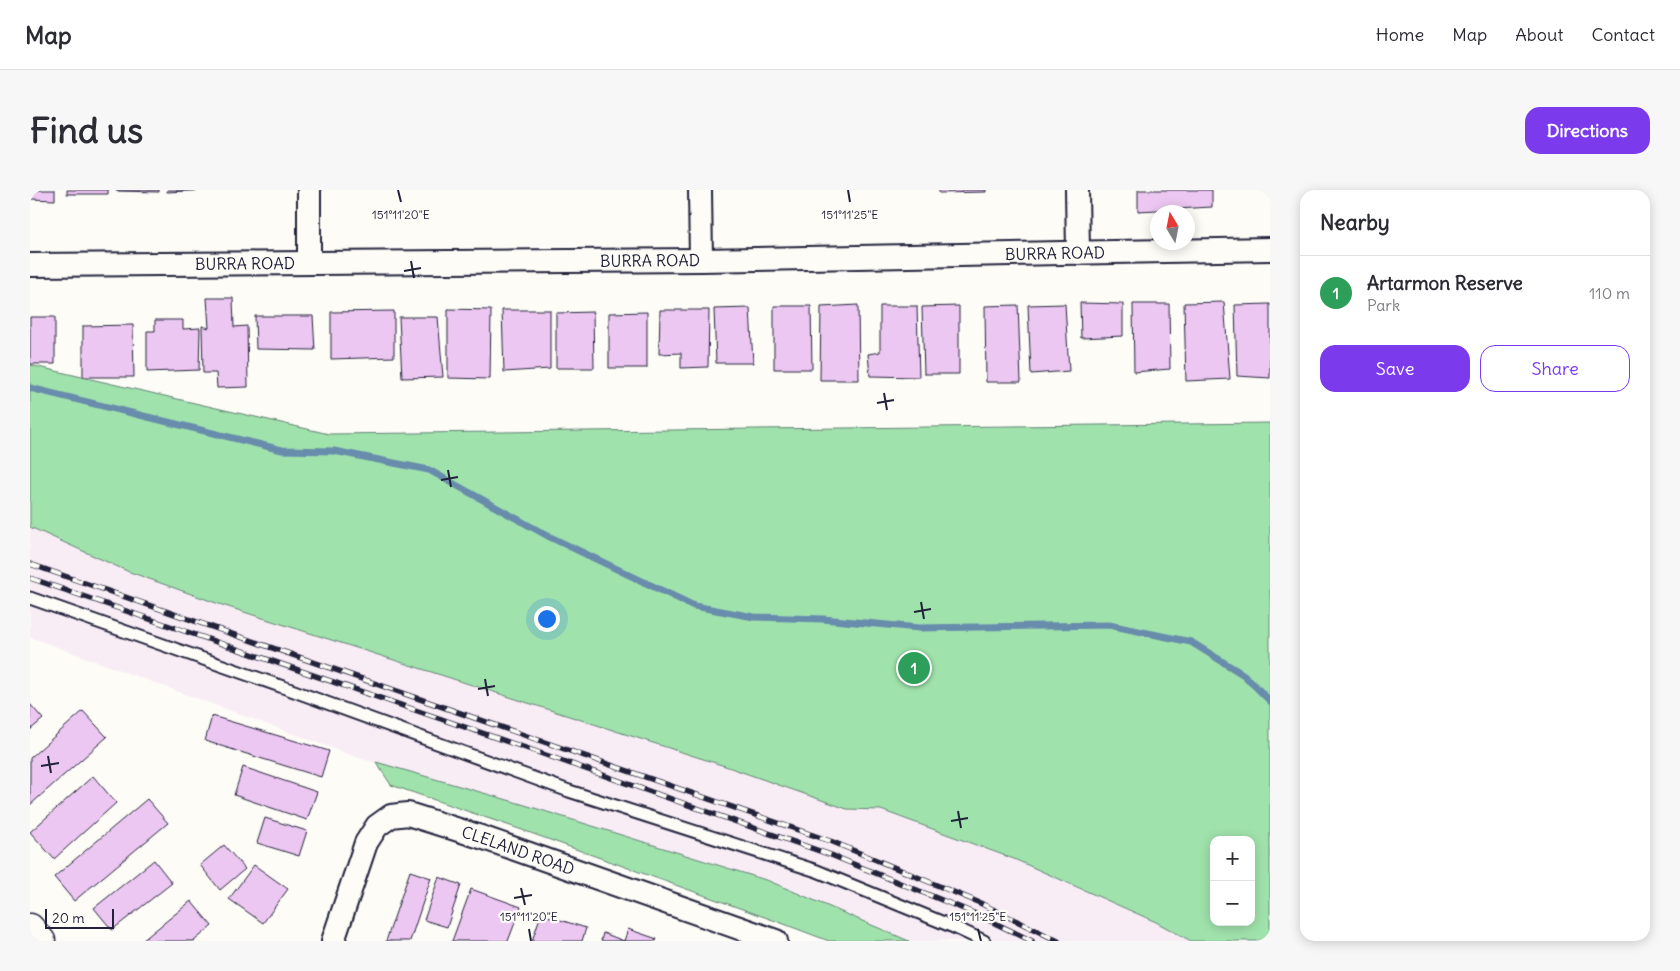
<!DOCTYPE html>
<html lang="en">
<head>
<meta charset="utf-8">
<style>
	body { margin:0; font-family:Delius,sans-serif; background:#f7f7f7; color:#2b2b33 }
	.controls { position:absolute; right:15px; bottom:15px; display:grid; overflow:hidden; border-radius:10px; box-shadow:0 2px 12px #0003 }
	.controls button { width:45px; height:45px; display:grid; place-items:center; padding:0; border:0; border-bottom:1px solid #e1e1e2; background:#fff; color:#2b2b33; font:25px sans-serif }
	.compass { position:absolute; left:1120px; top:15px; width:45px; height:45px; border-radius:50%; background:#fff; box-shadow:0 2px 12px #0003; rotate:350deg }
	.scale { position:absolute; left:15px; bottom:12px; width:69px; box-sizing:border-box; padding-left:5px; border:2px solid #22223b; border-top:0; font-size:14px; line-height:18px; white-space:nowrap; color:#22223b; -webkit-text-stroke:4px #fdfcf7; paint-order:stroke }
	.you { position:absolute; left:516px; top:428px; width:18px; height:18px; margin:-12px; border:4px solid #fff; border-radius:50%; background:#1a73e8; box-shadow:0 0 0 8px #1a73e833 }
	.badge { display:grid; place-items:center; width:32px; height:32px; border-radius:50%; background:#7c3aed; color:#fff; font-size:16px; font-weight:700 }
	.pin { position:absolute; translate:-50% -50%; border:2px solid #fff; box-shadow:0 1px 5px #0006 }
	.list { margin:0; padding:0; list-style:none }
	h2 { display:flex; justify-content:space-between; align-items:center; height:65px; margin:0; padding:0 20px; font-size:21px }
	h2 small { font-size:16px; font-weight:400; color:#7c7c81 }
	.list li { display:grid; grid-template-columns:32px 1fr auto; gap:15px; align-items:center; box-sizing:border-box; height:75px; padding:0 20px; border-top:1px solid #e1e1e2 }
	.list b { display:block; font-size:19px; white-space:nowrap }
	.list p { margin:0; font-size:16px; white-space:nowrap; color:#7c7c81 }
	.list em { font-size:16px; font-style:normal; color:#7c7c81 }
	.actions { display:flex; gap:10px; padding:15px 20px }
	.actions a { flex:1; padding:11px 0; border:1px solid #7c3aed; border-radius:15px; text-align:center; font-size:18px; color:#7c3aed }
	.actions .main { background:#7c3aed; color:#fff }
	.map { position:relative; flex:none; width:1240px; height:751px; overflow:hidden; border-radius:15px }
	header { display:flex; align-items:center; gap:30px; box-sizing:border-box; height:70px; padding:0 25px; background:#fff; border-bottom:1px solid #e1e1e2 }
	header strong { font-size:24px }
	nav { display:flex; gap:28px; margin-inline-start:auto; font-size:18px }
	.intro { display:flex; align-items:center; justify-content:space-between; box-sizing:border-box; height:120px; padding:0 30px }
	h1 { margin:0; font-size:35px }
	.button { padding:12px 22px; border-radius:15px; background:#7c3aed; color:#fff; font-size:18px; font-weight:700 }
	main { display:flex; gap:30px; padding:0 30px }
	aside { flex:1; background:#fff; border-radius:15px; box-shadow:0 2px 12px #0003 }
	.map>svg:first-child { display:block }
	.built { fill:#f8ecf5 }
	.green { fill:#a0e2ac; stroke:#618274; fill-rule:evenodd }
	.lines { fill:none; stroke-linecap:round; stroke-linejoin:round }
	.stream { stroke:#678cab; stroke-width:7 }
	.building { fill:#ecc7f1; stroke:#22223b }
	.service-casing { stroke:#22223b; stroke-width:15 }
	.minor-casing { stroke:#22223b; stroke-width:26 }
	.tertiary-casing { stroke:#22223b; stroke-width:31 }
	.service { stroke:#fdfcf7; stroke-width:11 }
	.minor { stroke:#fdfcf7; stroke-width:22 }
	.tertiary { stroke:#fdfcf7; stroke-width:28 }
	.rail-casing { stroke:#22223b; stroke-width:5.5 }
	.rail { stroke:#fdfcf7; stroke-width:4; stroke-dasharray:11; stroke-linecap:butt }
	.ticks { fill:none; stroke:#22223b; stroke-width:2 }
	.labels { text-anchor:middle; stroke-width:4.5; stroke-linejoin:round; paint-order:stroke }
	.street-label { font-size:16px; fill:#22223b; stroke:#fdfcf7 }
	.ticks-label { font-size:12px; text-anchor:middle; fill:#22223b; stroke:#fdfcf7; stroke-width:4.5; stroke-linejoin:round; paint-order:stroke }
</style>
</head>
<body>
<header>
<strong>Map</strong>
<nav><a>Home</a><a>Map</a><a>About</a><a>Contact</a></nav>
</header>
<div class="intro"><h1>Find us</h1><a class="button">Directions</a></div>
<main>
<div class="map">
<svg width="1240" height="751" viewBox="0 0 1240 751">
	<rect width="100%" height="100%" fill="#fdfcf7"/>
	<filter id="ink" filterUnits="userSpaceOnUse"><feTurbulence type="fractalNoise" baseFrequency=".02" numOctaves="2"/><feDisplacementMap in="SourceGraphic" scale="10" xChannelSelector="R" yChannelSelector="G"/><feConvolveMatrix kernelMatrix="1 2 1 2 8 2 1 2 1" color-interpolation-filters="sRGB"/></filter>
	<g filter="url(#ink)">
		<!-- built -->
		<path class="built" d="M0,337L189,414L695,576L817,619L851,620L984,669L1126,732L1161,751H879L739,691L495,615L329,568L0,447Z"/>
		<!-- green -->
		<path class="green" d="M0,175L299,244L1240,233V751H1161L1126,732L984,669L851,620L817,619L695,576L189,414L97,381L0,337ZM1184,650H1221V732H1184Z
			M346,572L495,615L739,691L879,751H799L754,734L498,642L361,595Z"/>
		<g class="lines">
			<!-- stream -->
			<path class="stream" d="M0,198L252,260L304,261L399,280L518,346L664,416L724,427L793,429L889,438L1079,435L1161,452L1214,485L1240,511"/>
		</g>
		<!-- building -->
		<path class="building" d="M0,0H25V10L0,9Z
			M37,0H78V4H37Z
			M86,0H129V2L86,1Z
			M137,0H179L137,2Z
			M909,0H956V2L909,3Z
			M1108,0H1182V17L1108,21Z
			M177,108H203L204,137L217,136L218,197L187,198L186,183H173L172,136L179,138Z
			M1194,112L1200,189L1156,191L1154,113Z
			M1050,113L1093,114V146L1051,148Z
			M1035,114L1039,181L1001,184L998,115Z
			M1103,114H1139L1140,179L1104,182Z
			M1240,114V188L1207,186L1205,115Z
			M828,115L829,190H790L791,117Z
			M988,115L991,192H956L955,116Z
			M744,116H781L782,179H744Z
			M850,116H887L889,187L840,186L838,164L850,162Z
			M929,116V184H894L892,117Z
			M720,118L723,173H686L684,119Z
			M418,119L461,120L460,189L418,188Z
			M472,120H520V179L474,182Z
			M630,120H679L678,177L651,178V163L629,164Z
			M364,121V167L301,169V122Z
			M563,122L564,178H526V123Z
			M617,122V178H579V123Z
			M225,126H283L285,160L226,159Z
			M0,127H25V174H0Z
			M369,127H408L413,187L372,188Z
			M125,130H153V139L170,138L169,180L117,182V141H125Z
			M103,135L104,187H53V136Z
			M0,514L13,529L0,540Z
			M53,521L77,547L0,615V568Z
			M182,526L299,561L291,587L175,551Z
			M213,577L287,602L277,630L204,605Z
			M63,586L86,613L24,669L0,642Z
			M117,609L138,633L44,711L24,687Z
			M235,628L277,641L269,666L227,653Z
			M194,655L215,679L190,700L170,675Z
			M124,670L142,693L82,740L64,718Z
			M224,675L258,699L233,733L199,709Z
			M380,681L401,688L380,751H356Z
			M409,687L431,695L417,737L394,730Z
			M441,699L491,717L478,751H422Z
			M161,711L182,736L164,751H112Z
			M511,724L556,738L552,751H502Z
			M598,739L627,749L626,751H571L573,743L594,751Z"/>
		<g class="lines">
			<!-- service casing -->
			<g class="service-casing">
				<path id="service" d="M0,408L253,497L539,601L787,681L926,738L954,751"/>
			</g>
			<!-- minor casing -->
			<g class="minor-casing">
				<g id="minor">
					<path d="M279,0V72"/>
					<path d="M670,0L671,70"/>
					<path d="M1047,0L1048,63"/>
					<path id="s1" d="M0,75L671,70L1240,59"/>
					<path id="s2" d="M303,751L336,653L347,636L361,626L378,624L454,648L746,751"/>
				</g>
			</g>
			<!-- tertiary casing -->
			<g class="tertiary-casing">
				<path id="tertiary" d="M0,738L11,751"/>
			</g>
			<!-- service -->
			<use href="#service" class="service"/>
			<!-- minor -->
			<use href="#minor" class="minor"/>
			<!-- tertiary -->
			<use href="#tertiary" class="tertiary"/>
			<!-- rail casing -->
			<g class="rail-casing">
				<path id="rail" d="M0,374L803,652L950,713L1028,751
					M0,388L490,556L801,665L946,724L1002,751"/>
			</g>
			<!-- rail -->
			<use href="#rail" class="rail"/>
		</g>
	</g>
	<!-- ticks -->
	<path class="ticks" d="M368,0L371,12M818,0L820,12M381,71L384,88M374,81L391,78M854,203L857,220M847,213L864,210M418,280L421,297M411,290L428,287M891,412L894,429M884,422L901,419M455,489L458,506M448,499L465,496M18,566L21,583M11,576L29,573M928,621L931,638M921,631L938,628M491,698L495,715M484,708L502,705M499,739L501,751M948,739L951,751"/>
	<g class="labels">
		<!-- street labels -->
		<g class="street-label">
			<text dy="6" stroke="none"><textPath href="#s1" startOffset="1025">BURRA ROAD</textPath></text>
			<text dy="6" stroke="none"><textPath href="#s1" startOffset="620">BURRA ROAD</textPath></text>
			<text dy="6" stroke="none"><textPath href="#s1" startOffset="215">BURRA ROAD</textPath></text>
			<text dy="6" stroke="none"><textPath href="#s2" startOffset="274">CLELAND ROAD</textPath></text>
		</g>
	</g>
	<g class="ticks-label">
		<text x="371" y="29">151°11'20"E</text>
		<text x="820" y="29">151°11'25"E</text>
		<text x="499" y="731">151°11'20"E</text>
		<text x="948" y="731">151°11'25"E</text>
	</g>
</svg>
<div class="controls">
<button>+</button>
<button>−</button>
</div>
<svg class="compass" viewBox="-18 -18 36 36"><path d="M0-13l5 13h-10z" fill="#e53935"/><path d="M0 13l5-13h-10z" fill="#7c7c81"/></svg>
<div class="scale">20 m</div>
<div class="you"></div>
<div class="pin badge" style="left:884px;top:478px;background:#2e9e5b">1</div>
</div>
<aside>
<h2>Nearby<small></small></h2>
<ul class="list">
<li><span class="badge" style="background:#2e9e5b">1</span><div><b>Artarmon Reserve</b><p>Park</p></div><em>110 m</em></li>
</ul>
<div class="actions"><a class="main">Save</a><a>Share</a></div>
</aside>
</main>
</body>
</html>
